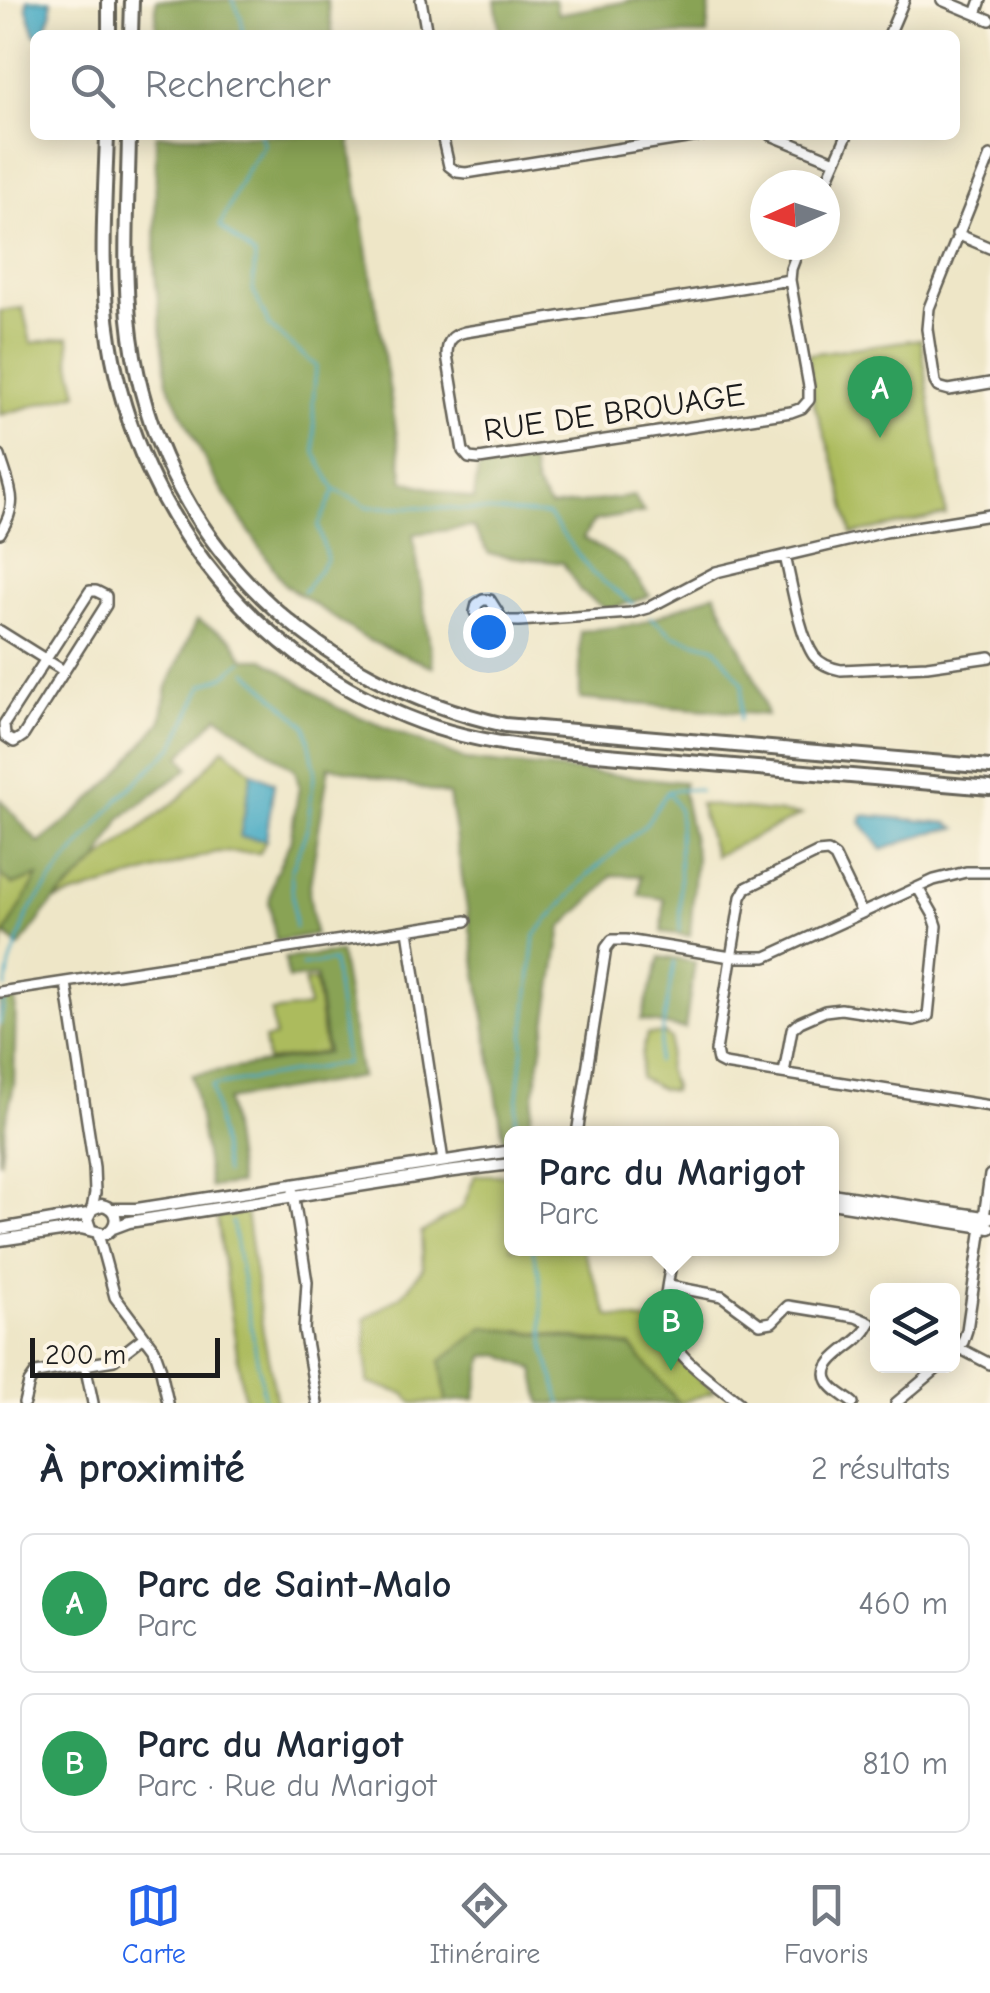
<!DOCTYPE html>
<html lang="fr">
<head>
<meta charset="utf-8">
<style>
	body { margin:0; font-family:"Comic Neue",sans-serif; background:#f2f2f3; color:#1f2937 }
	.controls { position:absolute; right:30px; bottom:30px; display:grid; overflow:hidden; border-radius:15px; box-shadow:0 5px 25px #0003 }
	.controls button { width:90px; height:90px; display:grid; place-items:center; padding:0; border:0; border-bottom:2px solid #e0e1e3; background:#fff; color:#1f2937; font:50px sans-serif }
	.compass { position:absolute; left:750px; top:170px; width:90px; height:90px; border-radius:50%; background:#fff; box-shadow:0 5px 25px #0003; rotate:267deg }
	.scale { position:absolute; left:30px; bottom:25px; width:190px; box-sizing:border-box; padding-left:10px; border:5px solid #1c1c1c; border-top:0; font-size:28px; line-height:35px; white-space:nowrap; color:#1c1c1c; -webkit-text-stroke:8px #fcf5e5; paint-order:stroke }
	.you { position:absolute; left:488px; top:632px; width:35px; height:35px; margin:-25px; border:8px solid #fff; border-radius:50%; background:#1a73e8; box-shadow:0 0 0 15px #1a73e833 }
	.badge { display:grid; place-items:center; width:65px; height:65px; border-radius:50%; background:#2563eb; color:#fff; font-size:32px; font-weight:700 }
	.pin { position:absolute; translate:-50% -82px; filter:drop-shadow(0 2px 5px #0008) }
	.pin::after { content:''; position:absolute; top:52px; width:35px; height:30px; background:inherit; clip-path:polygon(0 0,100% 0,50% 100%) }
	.popup { position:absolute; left:504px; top:1126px; width:335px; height:130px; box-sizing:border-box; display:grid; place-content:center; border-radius:15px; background:#fff; filter:drop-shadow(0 2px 8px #0005); font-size:32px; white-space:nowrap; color:#747a83 }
	.popup b { font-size:38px; color:#1f2937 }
	.popup::after { content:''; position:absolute; left:50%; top:100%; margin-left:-20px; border:20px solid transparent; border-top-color:#fff }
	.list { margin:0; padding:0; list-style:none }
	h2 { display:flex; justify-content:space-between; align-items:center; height:130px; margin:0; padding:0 40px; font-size:42px }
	h2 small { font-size:32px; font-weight:400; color:#747a83 }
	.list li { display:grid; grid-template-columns:65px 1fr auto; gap:30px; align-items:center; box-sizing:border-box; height:140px; margin:0 20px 20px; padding:0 20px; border:2px solid #e0e1e3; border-radius:15px }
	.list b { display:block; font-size:38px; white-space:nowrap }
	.list p { margin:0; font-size:32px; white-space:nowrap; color:#747a83 }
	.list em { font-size:32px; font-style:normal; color:#747a83 }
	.icon { flex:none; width:55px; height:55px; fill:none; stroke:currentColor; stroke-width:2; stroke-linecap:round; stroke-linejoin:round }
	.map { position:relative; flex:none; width:990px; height:1403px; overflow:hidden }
	.search { position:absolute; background:#fff; box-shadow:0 5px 25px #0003; left:30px; right:30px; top:30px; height:110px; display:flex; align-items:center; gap:25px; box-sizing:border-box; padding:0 35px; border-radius:15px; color:#747a83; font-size:38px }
	.sheet { height:450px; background:#fff }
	nav { display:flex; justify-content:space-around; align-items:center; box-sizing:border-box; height:140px; border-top:2px solid #e0e1e3; background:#fff; font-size:28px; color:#747a83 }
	nav a { display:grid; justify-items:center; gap:5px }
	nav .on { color:#2563eb }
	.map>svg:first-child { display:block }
	.green { fill:#acbb5d; stroke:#646c3c; stroke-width:2.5 }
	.forest { fill:#89a354; stroke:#526038; stroke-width:2.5 }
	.water { fill:#42a8c2; stroke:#2f626f; stroke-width:2.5 }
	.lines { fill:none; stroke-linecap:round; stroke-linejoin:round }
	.stream { stroke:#42a8c2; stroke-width:2.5 }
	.minor-casing { stroke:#666358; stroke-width:14 }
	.major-casing { stroke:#666358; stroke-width:15 }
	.highway-casing { stroke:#666358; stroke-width:18 }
	.minor { stroke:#fff; stroke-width:9 }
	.major { stroke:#fff; stroke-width:10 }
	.highway { stroke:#fff; stroke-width:12 }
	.labels { text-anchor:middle; stroke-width:9; stroke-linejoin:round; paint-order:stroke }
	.street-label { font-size:32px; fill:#1c1c1c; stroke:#fcf5e5 }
</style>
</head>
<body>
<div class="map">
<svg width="990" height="1403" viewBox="0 0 990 1403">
	<rect width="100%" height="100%" fill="#fcf5e5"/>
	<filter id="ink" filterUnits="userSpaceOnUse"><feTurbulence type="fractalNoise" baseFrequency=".01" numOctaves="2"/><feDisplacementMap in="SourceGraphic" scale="20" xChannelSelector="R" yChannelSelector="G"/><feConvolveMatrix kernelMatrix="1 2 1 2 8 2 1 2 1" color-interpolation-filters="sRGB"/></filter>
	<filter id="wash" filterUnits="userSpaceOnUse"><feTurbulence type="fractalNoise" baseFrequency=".0048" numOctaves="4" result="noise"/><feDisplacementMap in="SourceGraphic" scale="40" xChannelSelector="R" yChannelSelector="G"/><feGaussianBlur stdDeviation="2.25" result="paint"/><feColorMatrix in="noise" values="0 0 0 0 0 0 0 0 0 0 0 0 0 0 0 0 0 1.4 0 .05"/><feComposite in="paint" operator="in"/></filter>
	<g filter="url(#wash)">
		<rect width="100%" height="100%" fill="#eee6c7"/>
		<!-- green -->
		<path class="green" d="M23,308L31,343L69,337L70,359L78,393L0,415V311Z
			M921,339L946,515L852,534L837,472L814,404L808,354Z
			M224,748L252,772L240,837L266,840L260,853L217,852L54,901L98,861L181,797Z
			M699,804L801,815L715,856Z
			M0,875L13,885L39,875L5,934L0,954Z
			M315,980L325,1052L267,1061L264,1039L275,1037L271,1012L308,1007L305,981Z
			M647,1034H665L671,1039L667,1070L673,1086L672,1091L661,1089L640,1078L642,1054Z
			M475,1175H511V1248L582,1249L609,1316L657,1323L668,1350L714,1392L679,1403L631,1346L520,1330L441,1361L446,1402L413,1403L405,1394L368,1383L365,1319L403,1294L423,1268L421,1233L463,1207Z
			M246,1212L263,1332L277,1403H246L242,1387L217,1217Z"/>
		<!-- forest -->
		<path class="forest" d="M156,0H327L333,35H156Z
			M495,0H555L558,14L635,0H710L707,35H500Z
			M156,135H349L404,481L474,500L478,468L531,461L536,486L550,507L634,496L644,512L594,521L583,538L625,563L650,596L607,610L580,591L563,563L489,554L473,527L413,534L433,667L367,640L284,584L212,475L167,382L155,274Z
			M715,593L759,687L767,715L580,699V631L639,624Z
			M197,620L232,639L244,659H264L338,708L466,760L684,782L683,792L696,856L690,936L662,932L664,899L639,895L641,876L612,875L601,890L562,927L528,1133L511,1134V1143H504L449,795L329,766L309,891L315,934L276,941L269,902L274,877L290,842L299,786L295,770L218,716L180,756L189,768L121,818L98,861L54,901L19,947L5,934L38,876L13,885L0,875V799L39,843L67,821L114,778L161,722L167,687Z
			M340,952L361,1077L227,1100L239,1184L210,1187L192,1075L327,1053L316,976L288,979L285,958Z
			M660,957L695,962L685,1029L641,1020Z
			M16,998L14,1085L6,1119L0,1163V1001Z
			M485,1327L631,1347L679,1403H541L534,1369L500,1355L484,1356L475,1399L446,1402L441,1361Z"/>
		<!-- water -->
		<path class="water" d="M27,0H51L52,12L47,24L51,35H35L27,10Z
			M252,772L274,783L266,840L240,837Z
			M863,815L948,823L957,828L928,833L882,850L861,822Z"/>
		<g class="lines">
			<!-- stream -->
			<path class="stream" d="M232,0L241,17L243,35
				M260,135L264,145L245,173L220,226L255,256L253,290L270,327L316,366L313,402L315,453L335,490L318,526L327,559L303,592
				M337,491L369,507H421L548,515L592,573L633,604
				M650,617L674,636L715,647L743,684L740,720
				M247,671L306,726L315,769L307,829L291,872L295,928
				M668,791L679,811L680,931
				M6,988L10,965L29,911L67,861L119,799L174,746L203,685L224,676L242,662
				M0,1024L5,996
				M657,1062L674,963
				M514,1134L535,935L587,876L645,825L668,791L695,789L700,791
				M225,1173L212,1086L346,1063L333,961L302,965
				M508,1179L507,1202L511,1208
				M232,1222L265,1403
				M532,1248L539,1272L545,1350L561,1403"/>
		</g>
	</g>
	<g filter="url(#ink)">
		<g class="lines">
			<!-- minor casing -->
			<g class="minor-casing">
				<path id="minor" d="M421,0L427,35
					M942,0L990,20
					M976,14L981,0
					M889,35L904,0
					M442,135L449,166L457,172L466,173L705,135
					M771,135L835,161
					M990,156L929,308L927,329L935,382L938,387L949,390L990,383
					M825,185L847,135
					M957,234L990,248
					M790,280L465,332C452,335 447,341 447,355L463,451L469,458L479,459L791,412L802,408L809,400V387L790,280L791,269L800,245
					M0,456C10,489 20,502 0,533
					M785,556C791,581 800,637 814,656C821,665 831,668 841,670L927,666L990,657
					M90,591H96L106,596V605L23,736L14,742L5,736L4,724Z
					M502,619L490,600H483L477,604L475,612L478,617L489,620L519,621L630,613L648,608L716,572L885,532L990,515
					M0,631L64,671
					M862,913L835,857L828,852L817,853L746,888L741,897L716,1051L718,1061L724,1064L990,1106
					M408,930L443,1161
					M66,983L94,1167L95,1193L92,1209
					M0,992L466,921
					M784,1073L792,1029L800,1022L825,1011L841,1009L914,1020L928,1016L937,926L933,914L918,888
					M577,1134L606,948L612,940H626L731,957H766L934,880L966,872H990
					M293,1192L307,1282L304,1330L317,1403
					M984,1217L990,1175
					M98,1234L115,1297L154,1349L160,1366L168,1403
					M674,1248C670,1274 661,1303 667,1329C673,1357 717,1384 739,1403
					M669,1286L722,1296L760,1324L772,1322L788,1306L856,1317L870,1323C867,1329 865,1332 860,1337C851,1347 818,1363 828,1381C832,1390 846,1397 853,1403
					M959,1348L990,1364
					M952,1354L963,1342L967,1330L982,1227
					M85,1365L93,1403
					M24,1403L29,1383L36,1373L114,1360L144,1337
					M896,1403L940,1366"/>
			</g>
			<!-- major casing -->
			<g class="major-casing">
				<path id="major" d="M831,1194L990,1218
					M831,1203L990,1228
					M111,1209H137L511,1151
					M113,1228L129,1222L447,1172L511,1164
					M0,1229L88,1214
					M0,1240L81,1228L105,1234C120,1226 119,1209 102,1205L92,1209L87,1219L90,1228"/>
			</g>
			<!-- highway casing -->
			<g class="highway-casing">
				<path id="highway" d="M109,35V0
					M131,35L132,0
					M107,135C105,203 99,273 110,341C137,519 265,672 437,728C474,740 512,745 550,750L990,788
					M129,135C128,208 121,283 134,356C168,548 318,684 505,725L990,767"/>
			</g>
			<!-- minor -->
			<use href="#minor" class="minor"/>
			<!-- major -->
			<use href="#major" class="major"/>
			<!-- highway -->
			<use href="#highway" class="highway"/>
		</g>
	</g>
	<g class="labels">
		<!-- street labels -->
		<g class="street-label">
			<text transform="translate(614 412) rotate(-8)" y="11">RUE DE BROUAGE</text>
		</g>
	</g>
</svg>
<div class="controls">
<button><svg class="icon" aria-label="layers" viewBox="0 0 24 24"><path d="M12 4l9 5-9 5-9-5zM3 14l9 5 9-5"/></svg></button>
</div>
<svg class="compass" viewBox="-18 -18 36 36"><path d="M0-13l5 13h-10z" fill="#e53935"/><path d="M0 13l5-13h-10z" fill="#747a83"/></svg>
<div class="scale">200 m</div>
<div class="you"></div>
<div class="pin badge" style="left:880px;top:438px;background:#2e9e5b">A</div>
<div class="pin badge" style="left:671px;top:1371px;background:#2e9e5b">B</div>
<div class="popup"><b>Parc du Marigot</b>Parc</div>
<div class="search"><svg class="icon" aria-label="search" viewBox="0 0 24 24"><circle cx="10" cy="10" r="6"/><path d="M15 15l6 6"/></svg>Rechercher</div>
</div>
<section class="sheet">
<h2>À proximité<small>2 résultats</small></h2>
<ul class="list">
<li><span class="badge" style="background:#2e9e5b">A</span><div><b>Parc de Saint-Malo</b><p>Parc</p></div><em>460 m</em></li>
<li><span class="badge" style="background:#2e9e5b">B</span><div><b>Parc du Marigot</b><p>Parc · Rue du Marigot</p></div><em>810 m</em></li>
</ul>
</section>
<nav>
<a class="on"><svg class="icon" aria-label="map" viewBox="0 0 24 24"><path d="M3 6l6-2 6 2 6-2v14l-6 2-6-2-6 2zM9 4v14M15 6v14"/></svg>Carte</a>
<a><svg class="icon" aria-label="directions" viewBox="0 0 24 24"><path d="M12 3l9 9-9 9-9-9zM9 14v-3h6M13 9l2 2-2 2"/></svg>Itinéraire</a>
<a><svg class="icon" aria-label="saved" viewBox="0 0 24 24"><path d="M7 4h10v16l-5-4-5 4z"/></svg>Favoris</a>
</nav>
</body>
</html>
